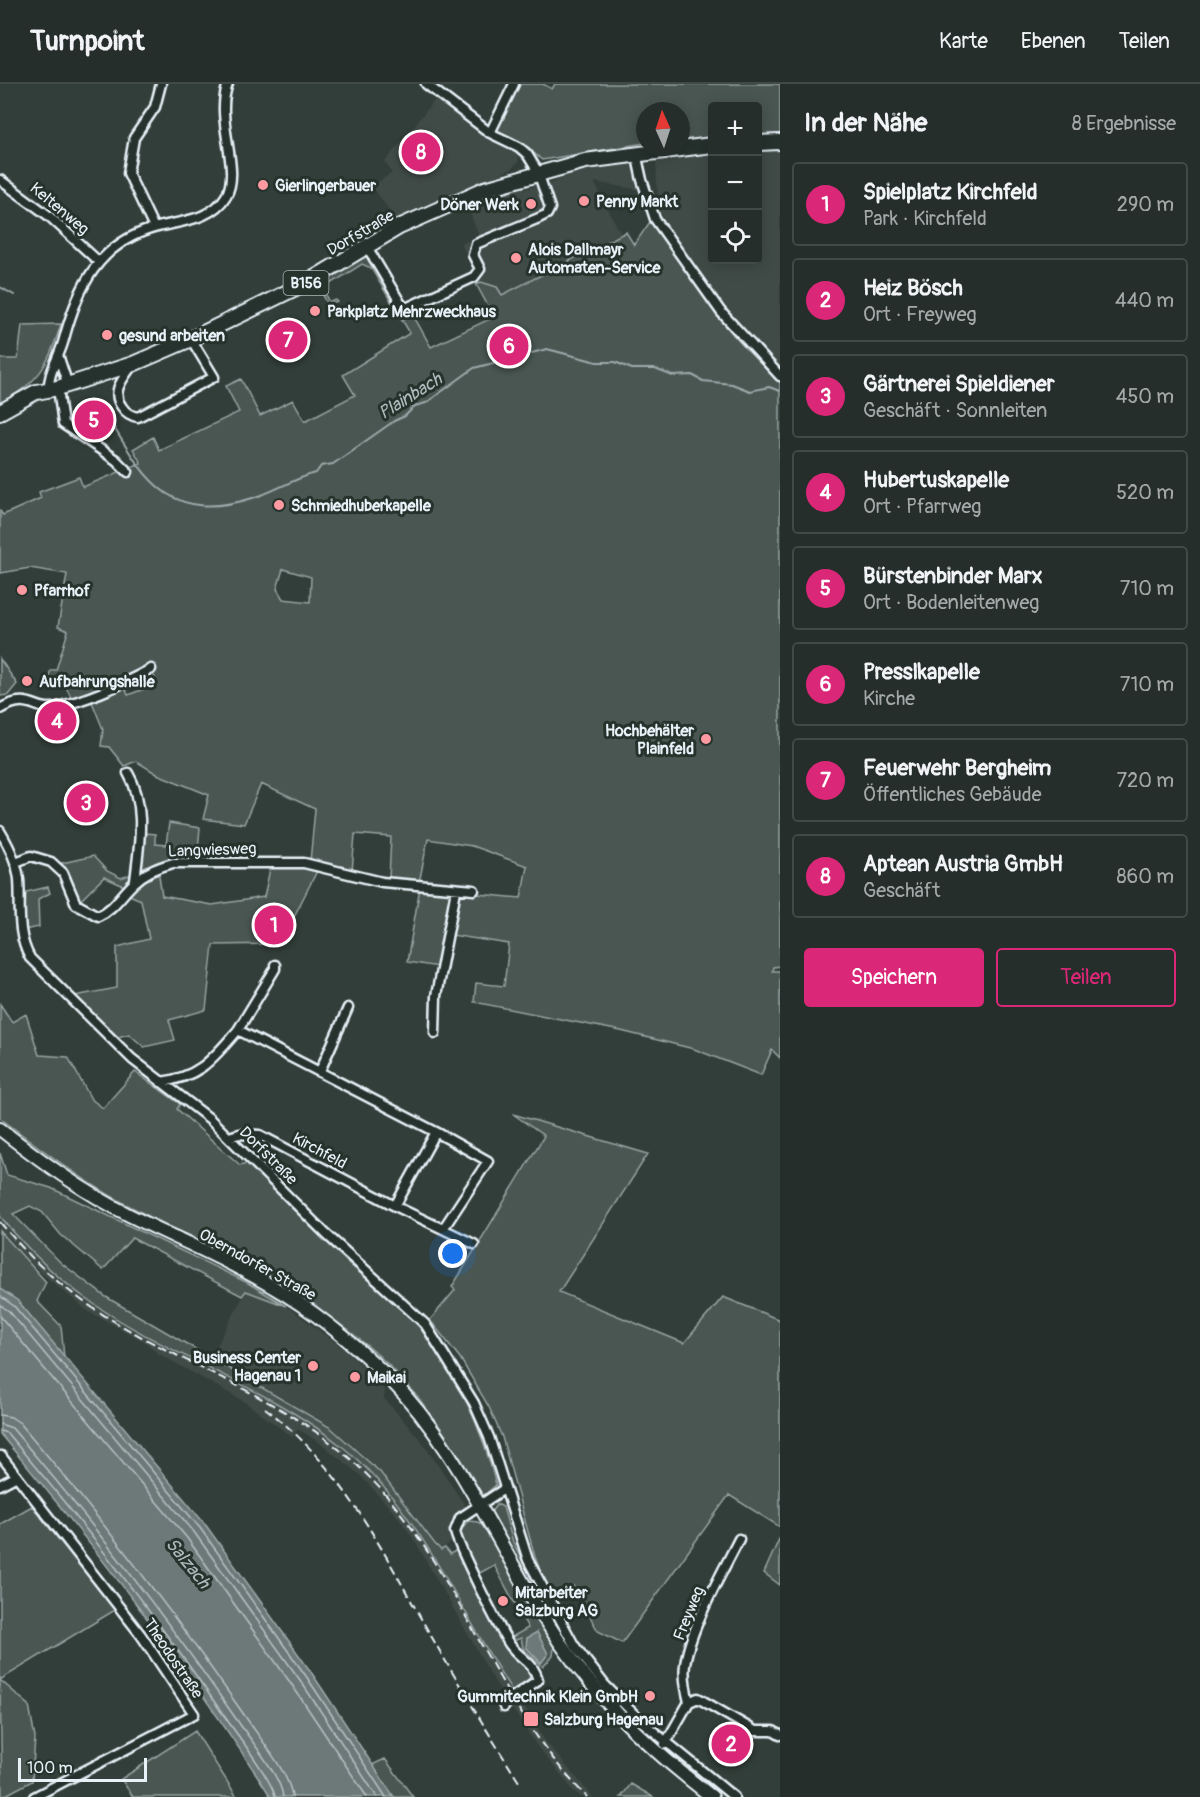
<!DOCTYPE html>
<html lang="de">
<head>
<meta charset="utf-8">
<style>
	body { margin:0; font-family:Pangolin,sans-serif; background:#323a37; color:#f1f3f6 }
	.controls { position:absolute; right:18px; top:18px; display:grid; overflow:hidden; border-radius:6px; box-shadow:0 3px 15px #0003 }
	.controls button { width:54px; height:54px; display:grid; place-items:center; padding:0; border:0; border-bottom:2px solid #424a47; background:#262e2b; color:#f1f3f6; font:30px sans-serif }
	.compass { position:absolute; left:636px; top:18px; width:54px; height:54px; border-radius:50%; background:#262e2b; box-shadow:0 3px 15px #0003; rotate:357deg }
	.scale { position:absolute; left:18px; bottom:15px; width:129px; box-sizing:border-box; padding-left:6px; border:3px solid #e8f1f8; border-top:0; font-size:16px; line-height:21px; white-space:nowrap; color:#e8f1f8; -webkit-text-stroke:4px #26332d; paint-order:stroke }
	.you { position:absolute; left:453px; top:1170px; width:21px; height:21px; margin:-15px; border:4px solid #fff; border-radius:50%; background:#1a73e8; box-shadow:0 0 0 9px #1a73e833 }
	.badge { display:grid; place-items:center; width:39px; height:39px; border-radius:50%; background:#db2777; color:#fff; font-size:20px; font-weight:700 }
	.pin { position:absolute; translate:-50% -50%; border:3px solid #fff; box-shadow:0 2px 6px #0006 }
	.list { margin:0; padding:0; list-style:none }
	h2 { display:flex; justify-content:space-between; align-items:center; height:78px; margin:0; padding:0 24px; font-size:26px }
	h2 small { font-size:20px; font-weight:400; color:#a4a8a9 }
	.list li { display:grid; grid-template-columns:39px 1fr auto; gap:18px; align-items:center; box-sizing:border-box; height:84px; margin:0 12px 12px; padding:0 12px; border:2px solid #424a47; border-radius:6px }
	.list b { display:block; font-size:22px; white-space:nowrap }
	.list p { margin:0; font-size:20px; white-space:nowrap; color:#a4a8a9 }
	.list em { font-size:20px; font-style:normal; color:#a4a8a9 }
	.actions { display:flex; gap:12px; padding:18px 24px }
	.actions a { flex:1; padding:14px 0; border:2px solid #db2777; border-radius:6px; text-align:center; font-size:21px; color:#db2777 }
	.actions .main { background:#db2777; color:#fff }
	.icon { flex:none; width:33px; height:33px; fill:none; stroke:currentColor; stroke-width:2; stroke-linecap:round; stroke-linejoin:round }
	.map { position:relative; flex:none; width:780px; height:1713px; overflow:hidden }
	header { display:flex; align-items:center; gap:36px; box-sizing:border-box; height:84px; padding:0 30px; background:#262e2b; border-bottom:2px solid #424a47 }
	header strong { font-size:28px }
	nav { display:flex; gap:33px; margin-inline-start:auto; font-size:21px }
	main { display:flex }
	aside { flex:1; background:#262e2b }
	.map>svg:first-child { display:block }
	.built { fill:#3f4b46 }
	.green { fill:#495651; stroke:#98a4a4; stroke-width:1.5; fill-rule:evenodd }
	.water { fill:#6d7978; stroke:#9ea9ab; stroke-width:1.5 }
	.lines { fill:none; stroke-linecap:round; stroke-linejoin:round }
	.shore { stroke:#b7c1c5; stroke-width:1.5 }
	.stream { stroke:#9ea9ab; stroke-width:2 }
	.minor-casing { stroke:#e8f1f8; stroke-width:13 }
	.secondary-casing { stroke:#e8f1f8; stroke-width:16 }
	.primary-casing { stroke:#e8f1f8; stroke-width:18 }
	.minor { stroke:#26332d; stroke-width:8 }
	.secondary { stroke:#26332d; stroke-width:12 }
	.primary { stroke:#26332d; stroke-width:14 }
	.rail { stroke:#e8f1f8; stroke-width:2; stroke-dasharray:9 4.5; stroke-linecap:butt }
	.poi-dot { fill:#ff9aa2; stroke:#26332d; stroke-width:2 }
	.labels { text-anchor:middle; stroke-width:6; stroke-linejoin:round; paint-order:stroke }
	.shield { fill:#26332d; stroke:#aeb8bb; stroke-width:1.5 }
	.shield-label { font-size:15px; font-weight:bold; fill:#e8f1f8 }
	.poi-label { font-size:16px; font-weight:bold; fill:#e8f1f8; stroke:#26332d; text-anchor:start }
	.street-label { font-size:16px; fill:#e8f1f8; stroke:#26332d }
	.water-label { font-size:18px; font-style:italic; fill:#b1bbbe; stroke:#26332d }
</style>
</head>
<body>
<header>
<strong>Turnpoint</strong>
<nav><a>Karte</a><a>Ebenen</a><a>Teilen</a></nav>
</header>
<main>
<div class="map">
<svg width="780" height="1713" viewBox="0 0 780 1713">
	<rect width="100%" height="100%" fill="#323e39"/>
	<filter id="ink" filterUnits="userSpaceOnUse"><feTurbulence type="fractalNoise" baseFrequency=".0167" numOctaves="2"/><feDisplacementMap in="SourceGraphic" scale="12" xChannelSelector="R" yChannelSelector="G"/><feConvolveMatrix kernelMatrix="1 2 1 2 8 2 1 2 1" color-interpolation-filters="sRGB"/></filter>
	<g filter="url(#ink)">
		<!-- built -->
		<path class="built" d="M437,13L492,56L517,70L519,77L511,85L397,137L372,102L392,89L385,78Z
			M780,64V287L715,215L658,125L656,75L712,70V176H758V65Z
			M625,78L630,80L641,106L594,98L621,150L502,211L497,203L481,198L461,160L479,152L466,120L520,102L525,105L553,98L570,89Z
			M0,1132L37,1174L89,1217L287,1326L326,1350L363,1381L405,1428L466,1527L503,1593L535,1638L545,1657L593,1713H581L573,1706L537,1662L495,1598L415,1457L399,1434L360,1391L324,1362L298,1345L292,1353L245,1318L159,1270L144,1257L89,1228L41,1189L15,1163L0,1146Z
			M246,1207L286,1222L347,1267L382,1302L385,1307L384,1314L424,1360L466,1423L453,1434L450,1441L452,1458L441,1466L380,1388L359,1367L331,1344L215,1278L217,1273L215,1265Z"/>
		<!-- green -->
		<path class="green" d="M518,0H543L552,5L555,0H780V50L758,51V22H712V54L681,56V27H645V59L542,76L522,59L496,46Z
			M652,135C690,191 726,254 780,297V882L773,883L772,887H780V974L772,966L761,991L694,965L621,947L474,918L476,899L504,902L509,860L451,851L460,811L467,809L521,814L527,782L472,762L428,755L419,799L389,795L391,753L355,750L352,788L310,778L315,725L261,700L244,740L203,735L209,711L157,690L136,677L124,682L109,663L101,662L103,645L92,618L125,604L128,611L157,600L151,583L83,613L72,615L64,599L48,594L51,586H56L68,547L58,543L67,490L30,484L0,489V427L3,431L41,414L39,408L79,393L83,403L141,379L133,365L153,353L159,366L239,328L226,302L241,295L260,332L293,316L305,337L355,311L343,291L410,249L371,184L362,180L326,203L324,207L330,218L336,216L338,218L328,221L322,209L323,199L366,171L404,235L413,231L431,263L494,233L476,200L481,198L497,203L502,211L626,148L634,161ZM283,485L311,493L310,518L283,515L277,505Z
			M61,240C48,282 40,298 0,319V275H18L22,241Z
			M0,575L17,600L8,611L0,612Z
			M169,739L200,744L197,776L140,788L138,786L144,749L155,750V760L166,761Z
			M93,772L107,787L121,794L132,790L126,803L104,793L80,817L70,791L58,780Z
			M271,780L318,785L280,860L213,861L206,926L169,936L175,956L144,963L129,950L118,953L75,912L117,904V863L149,855L141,816L127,810L136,800L158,785L162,812L212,821L264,813Z
			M48,803L50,809L38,815L39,843L24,846L26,808Z
			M420,803L448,808L452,813L438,883L407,878Z
			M0,920L12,938L26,930L39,971L68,973L91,1015L103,1024L135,988L180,1020L177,1025L240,1081L247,1079C279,1111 311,1144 344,1175C367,1197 395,1215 416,1239C455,1285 482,1343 496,1401L483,1412C454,1362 421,1309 377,1270C300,1202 209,1165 120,1117C77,1093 39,1063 0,1034Z
			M513,1030L648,1070L559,1208L684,1259L723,1213L780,1236V1443L729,1411L622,1559L598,1547L573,1502L551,1514L535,1473L502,1353L489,1323L460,1274L430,1236L455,1206L452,1203L544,1052Z
			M0,1069L7,1091L51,1104L248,1199L286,1222L246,1207L242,1212L132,1154L103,1186L61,1151L42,1128L30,1122L13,1130L61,1179L106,1213L331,1344L380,1388L435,1460L441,1466L445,1464L450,1470L457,1466L507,1566L531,1589L527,1599L513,1608C459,1527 423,1429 344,1364C267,1302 169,1273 88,1216C54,1192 26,1164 0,1132Z
			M0,1147L46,1198L37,1217L61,1242L64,1273L18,1217L0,1205Z
			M497,1420L503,1423L513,1458L551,1533L549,1534L490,1429Z
			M32,1422L115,1526L0,1596V1440Z
			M468,1437L478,1438L483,1442L554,1563L553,1572L543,1583L523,1564L521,1554L513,1557C497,1535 467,1479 461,1452C460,1446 464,1441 468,1437ZM494,1481L528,1544L512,1553L478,1490Z
			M780,1453V1501L764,1489Z
			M0,1596L29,1621L35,1654L32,1697L2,1713Z
			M195,1647L237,1713H133L121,1695Z
			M385,1675L413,1713H394L372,1681Z
			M631,1700L653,1713H621Z"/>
		<!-- water -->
		<path class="water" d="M0,1205L18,1217L205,1440L311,1588L394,1713H271C189,1585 98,1466 0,1350Z
			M537,1548L548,1570L541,1579L526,1563L527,1554Z"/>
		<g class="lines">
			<!-- shore -->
			<path class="shore" d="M0,1212L14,1222L200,1444L306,1592L386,1713
				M0,1221L9,1227L194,1448L300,1596L377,1713
				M0,1232L187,1454L292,1601L367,1713
				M0,1331L11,1333L20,1339C101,1434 176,1532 247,1635C259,1653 291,1692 292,1713
				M0,1340L12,1344C93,1439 168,1536 239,1639C250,1655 282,1694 283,1713
				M0,1347L7,1349C88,1444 162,1541 232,1643C242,1657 274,1699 275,1713"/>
			<!-- stream -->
			<path class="stream" d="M0,203L14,211
				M104,327C145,394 166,442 256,413C277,406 295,394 316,389L321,382L333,380L394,337L405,332L415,322L426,319L474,284L547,265L597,278H615L632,285H655L673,292L692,291L703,297L732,300L750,307L769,303L780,307"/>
			<!-- minor casing -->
			<g class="minor-casing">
				<path id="minor" d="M490,49L514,0
					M636,69L642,96L655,135L721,228L780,292
					M0,96L49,132L99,178
					M154,144L128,89L134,54L155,23L161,0
					M366,161L404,225L474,193L480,185L473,171L476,160L539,134L547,130L550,124L538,88L527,70L519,63L490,49L426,0
					M59,274L68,301
					M133,280C124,294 110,307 122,323C126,329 131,332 138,333L214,293L191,255
					M58,304L63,340L116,376L128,388
					M49,307C47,290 60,272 64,255C78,203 98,160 154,144C179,137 211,137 226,112C242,86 214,35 228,0
					M0,625C31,607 34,629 57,623C90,615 121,601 151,585
					M128,689C147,721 139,762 135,797
					M0,747C9,762 17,778 19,795C21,822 16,849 30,874L132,975L210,1035L326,1150L425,1240L474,1319L489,1353L528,1476L574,1561L604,1600L641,1637L734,1713
					M16,778L31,772L51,778L63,789L76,820L98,832C114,825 121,811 134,799C145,788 158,783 173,779H304L382,798L474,806
					M238,946L275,885V881
					M435,949L436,912L456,806
					M320,987L348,924
					M161,998C201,993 214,973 238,946L436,1048L395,1122L260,1051L239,1050L229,1053
					M436,1048L488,1077L443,1145
					M395,1122L474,1160
					M1,1372L141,1551L194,1630L34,1713
					M0,1401L17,1392
					M504,1405L460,1434L455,1447C456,1459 501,1548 510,1561C520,1575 533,1577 538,1596L511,1614L504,1623
					M689,1618C686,1606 683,1593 685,1581C689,1546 723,1487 739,1455
					M665,1660L689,1618L698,1614L755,1647H773L780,1651"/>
			</g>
			<!-- secondary casing -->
			<g class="secondary-casing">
				<path id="secondary" d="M0,1045C41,1077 82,1107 129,1131C177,1155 227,1175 273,1203C315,1227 352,1258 387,1292C456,1361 492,1450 542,1531C589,1608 642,1659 712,1713"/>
			</g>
			<!-- primary casing -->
			<g class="primary-casing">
				<path id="primary" d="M758,59L780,58
					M0,328L36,308L58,304L133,280L191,255L306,199L399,143L485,105L585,77L712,61"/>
			</g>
			<!-- minor -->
			<use href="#minor" class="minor"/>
			<!-- secondary -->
			<use href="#secondary" class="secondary"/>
			<!-- primary -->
			<use href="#primary" class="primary"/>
			<!-- rail -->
			<path class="rail" d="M0,1138C27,1171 58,1201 93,1224C179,1281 283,1311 358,1382C457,1474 489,1615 587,1713
				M265,1324C339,1380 378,1458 423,1538C454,1592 486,1646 519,1698"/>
		</g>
	</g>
	<!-- markers -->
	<g class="poi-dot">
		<circle cx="263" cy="101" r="6"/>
		<circle cx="584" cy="117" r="6"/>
		<circle cx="531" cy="120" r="6"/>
		<circle cx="516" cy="174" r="6"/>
		<circle cx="315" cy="227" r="6"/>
		<circle cx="107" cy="251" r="6"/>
		<circle cx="279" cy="421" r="6"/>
		<circle cx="22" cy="506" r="6"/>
		<circle cx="27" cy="597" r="6"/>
		<circle cx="706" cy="655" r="6"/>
		<circle cx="313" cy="1282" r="6"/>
		<circle cx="355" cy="1293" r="6"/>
		<circle cx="503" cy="1517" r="6"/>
		<circle cx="650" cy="1612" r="6"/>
		<rect x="523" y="1627" width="16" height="16" rx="3"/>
	</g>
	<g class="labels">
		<!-- shield labels -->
		<rect class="shield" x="283.5" y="187" width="45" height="24" rx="4.5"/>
		<g class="shield-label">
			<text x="306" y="204">B156</text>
		</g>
		<!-- poi labels -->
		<g class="poi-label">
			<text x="275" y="107">Gierlingerbauer</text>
			<text x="596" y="123">Penny Markt</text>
			<text x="519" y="126" text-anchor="end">Döner Werk</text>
			<text x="528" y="171">Alois Dallmayr<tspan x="528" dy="18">Automaten-Service</tspan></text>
			<text x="327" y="233">Parkplatz Mehrzweckhaus</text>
			<text x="119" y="257">gesund arbeiten</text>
			<text x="291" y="427">Schmiedhuberkapelle</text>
			<text x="34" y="512">Pfarrhof</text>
			<text x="39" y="603">Aufbahrungshalle</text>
			<text x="694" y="652" text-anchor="end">Hochbehälter<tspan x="694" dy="18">Plainfeld</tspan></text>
			<text x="301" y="1279" text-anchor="end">Business Center<tspan x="301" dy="18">Hagenau 1</tspan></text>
			<text x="367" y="1299">Maikai</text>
			<text x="515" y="1514">Mitarbeiter<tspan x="515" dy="18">Salzburg AG</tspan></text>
			<text x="638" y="1618" text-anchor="end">Gummitechnik Klein GmbH</text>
			<text x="544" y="1641">Salzburg Hagenau</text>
		</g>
		<!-- street labels -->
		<g class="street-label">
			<text transform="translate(60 124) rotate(40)" y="6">Keltenweg</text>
			<text transform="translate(360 148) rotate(-30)" y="6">Dorfstraße</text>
			<text transform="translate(212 765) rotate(-2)" y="6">Langwiesweg</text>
			<text transform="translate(320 1066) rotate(28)" y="6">Kirchfeld</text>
			<text transform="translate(269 1071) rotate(45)" y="6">Dorfstraße</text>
			<text transform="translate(258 1180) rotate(29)" y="6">Oberndorfer Straße</text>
			<text transform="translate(688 1529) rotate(-68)" y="6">Freyweg</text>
			<text transform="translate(174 1574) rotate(56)" y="6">Theodostraße</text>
		</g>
		<!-- water labels -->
		<g class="water-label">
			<text transform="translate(410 312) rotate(-32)" y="6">Plainbach</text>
			<text transform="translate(188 1479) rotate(51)" y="6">Salzach</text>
		</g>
	</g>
</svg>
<div class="controls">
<button>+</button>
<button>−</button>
<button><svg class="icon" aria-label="locate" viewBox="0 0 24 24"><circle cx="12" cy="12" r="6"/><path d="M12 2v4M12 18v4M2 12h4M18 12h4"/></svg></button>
</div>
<svg class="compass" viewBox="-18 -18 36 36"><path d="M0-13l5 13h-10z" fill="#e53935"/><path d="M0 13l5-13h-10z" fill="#a4a8a9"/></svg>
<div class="scale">100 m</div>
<div class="you"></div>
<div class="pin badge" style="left:274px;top:841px">1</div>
<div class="pin badge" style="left:731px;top:1660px">2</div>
<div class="pin badge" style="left:86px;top:719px">3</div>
<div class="pin badge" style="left:57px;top:637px">4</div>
<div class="pin badge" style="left:94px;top:336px">5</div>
<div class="pin badge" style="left:509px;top:262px">6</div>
<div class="pin badge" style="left:288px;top:256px">7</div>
<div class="pin badge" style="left:421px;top:68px">8</div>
</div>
<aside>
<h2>In der Nähe<small>8 Ergebnisse</small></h2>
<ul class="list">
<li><span class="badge">1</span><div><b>Spielplatz Kirchfeld</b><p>Park · Kirchfeld</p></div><em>290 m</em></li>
<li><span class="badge">2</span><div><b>Heiz Bösch</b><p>Ort · Freyweg</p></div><em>440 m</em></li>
<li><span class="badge">3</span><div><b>Gärtnerei Spieldiener</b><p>Geschäft · Sonnleiten</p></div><em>450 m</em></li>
<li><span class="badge">4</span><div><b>Hubertuskapelle</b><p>Ort · Pfarrweg</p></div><em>520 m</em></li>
<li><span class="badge">5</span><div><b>Bürstenbinder Marx</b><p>Ort · Bodenleitenweg</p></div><em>710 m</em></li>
<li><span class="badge">6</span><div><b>Presslkapelle</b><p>Kirche</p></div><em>710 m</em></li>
<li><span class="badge">7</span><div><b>Feuerwehr Bergheim</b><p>Öffentliches Gebäude</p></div><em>720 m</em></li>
<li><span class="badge">8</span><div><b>Aptean Austria GmbH</b><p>Geschäft</p></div><em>860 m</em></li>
</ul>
<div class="actions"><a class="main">Speichern</a><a>Teilen</a></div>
</aside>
</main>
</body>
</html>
